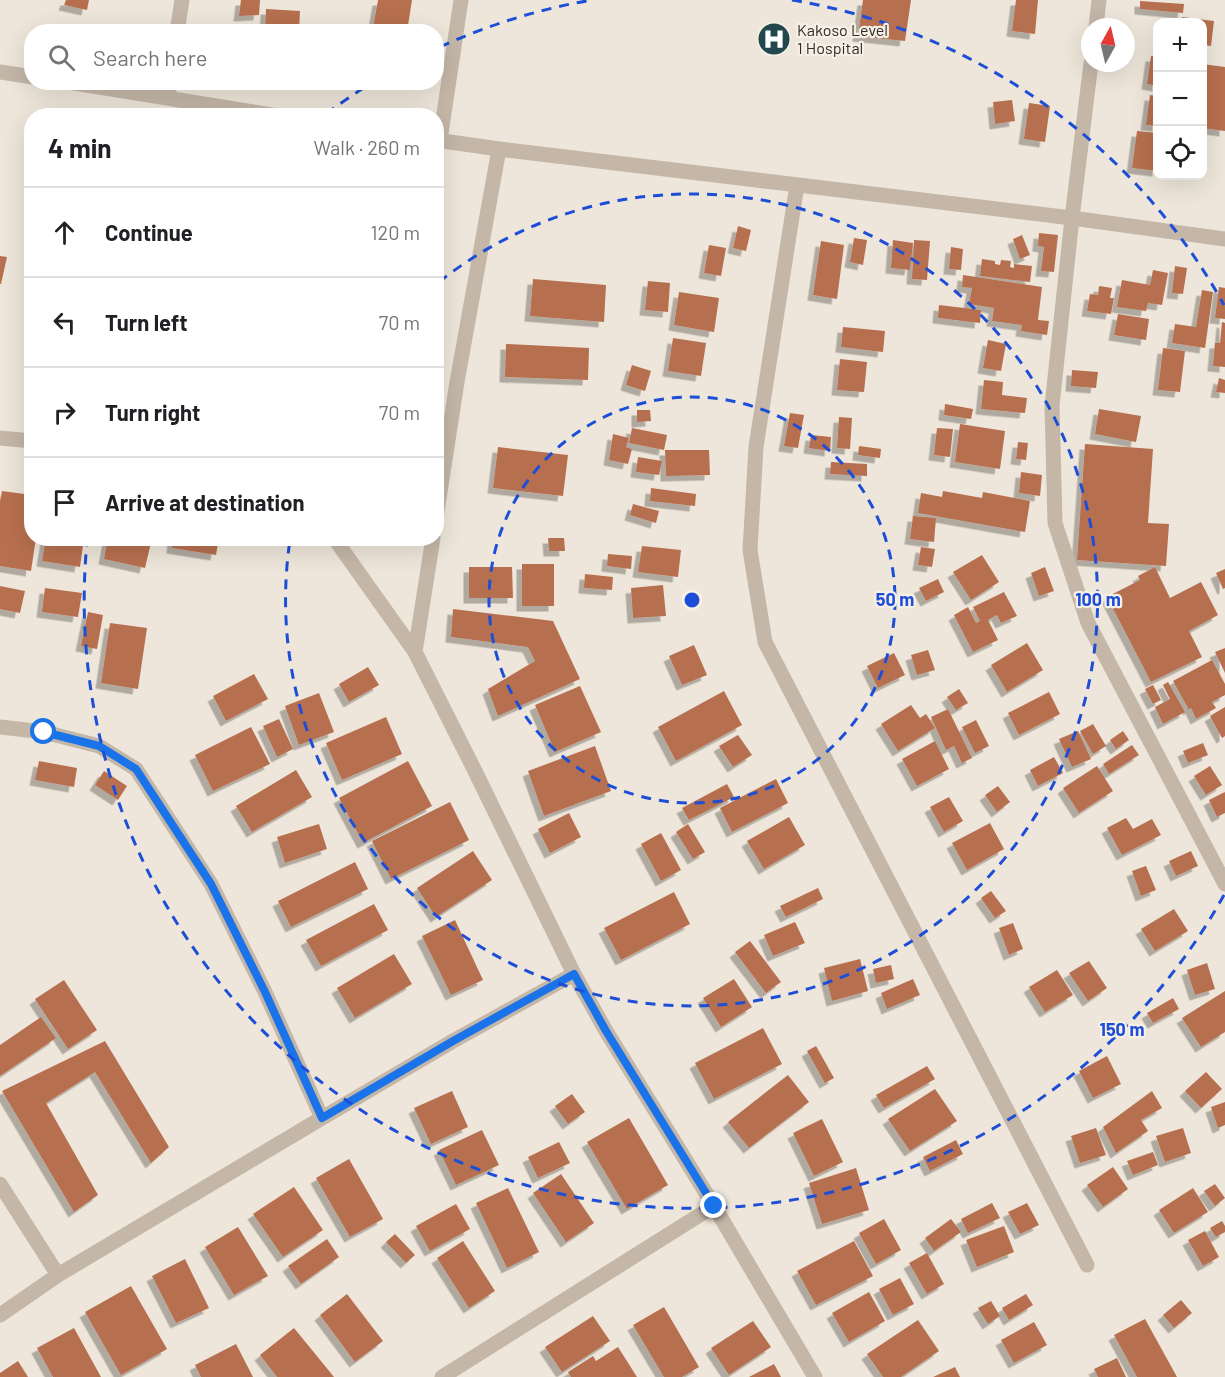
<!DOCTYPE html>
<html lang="en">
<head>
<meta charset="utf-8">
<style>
	body { margin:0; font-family:Barlow,sans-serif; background:#f6f6f6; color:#202124 }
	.controls { position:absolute; right:18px; top:18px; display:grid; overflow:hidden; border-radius:12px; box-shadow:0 6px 24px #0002 }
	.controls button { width:54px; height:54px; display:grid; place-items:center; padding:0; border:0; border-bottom:2px solid #e0e0e0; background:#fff; color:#202124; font:30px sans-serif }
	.compass { position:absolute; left:1081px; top:18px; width:54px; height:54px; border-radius:50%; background:#fff; box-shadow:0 6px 24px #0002; rotate:8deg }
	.stop { position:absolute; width:18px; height:18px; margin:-14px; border:4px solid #1a73e8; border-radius:50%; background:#fff }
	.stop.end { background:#1a73e8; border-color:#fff; box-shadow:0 2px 6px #0008 }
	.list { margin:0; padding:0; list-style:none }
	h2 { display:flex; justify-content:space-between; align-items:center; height:78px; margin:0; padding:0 24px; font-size:26px }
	h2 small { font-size:20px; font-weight:400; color:#757577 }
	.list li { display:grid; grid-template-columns:39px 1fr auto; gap:18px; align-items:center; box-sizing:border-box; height:90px; padding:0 24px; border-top:2px solid #e0e0e0 }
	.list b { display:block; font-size:22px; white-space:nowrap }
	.list em { font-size:20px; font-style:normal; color:#757577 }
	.icon { flex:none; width:33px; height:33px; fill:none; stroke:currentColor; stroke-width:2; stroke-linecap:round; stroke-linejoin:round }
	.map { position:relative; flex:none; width:1225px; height:1377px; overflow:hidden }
	.search { position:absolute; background:#fff; box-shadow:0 6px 24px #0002; left:24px; top:24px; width:420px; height:66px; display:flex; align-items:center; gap:15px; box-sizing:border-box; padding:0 21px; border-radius:24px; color:#757577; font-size:22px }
	.panel { position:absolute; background:#fff; box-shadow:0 6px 24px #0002; left:24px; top:108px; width:420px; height:438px; border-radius:24px }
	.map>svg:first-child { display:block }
	.building { fill:#b77050; filter:url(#shadow) }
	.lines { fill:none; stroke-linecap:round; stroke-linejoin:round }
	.street { stroke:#c4b7a8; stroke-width:15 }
	.route { stroke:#1a73e8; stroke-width:8 }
	.ring { fill:none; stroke:#1d4ed8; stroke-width:3; stroke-dasharray:10 8 }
	.labels { text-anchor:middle; stroke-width:4.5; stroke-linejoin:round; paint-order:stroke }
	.poi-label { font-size:16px; fill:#322b27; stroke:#f6f0e6; text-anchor:start }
	.centre { fill:#1d4ed8; stroke:#f6f0e6; stroke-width:3 }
	.ring-label { font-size:18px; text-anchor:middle; font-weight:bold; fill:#1d4ed8; stroke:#f6f0e6; stroke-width:4.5; stroke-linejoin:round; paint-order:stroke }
</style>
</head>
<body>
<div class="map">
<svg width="1225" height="1377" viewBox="0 0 1225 1377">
	<defs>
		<filter id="shadow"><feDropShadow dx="-5.5" dy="5.5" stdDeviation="0" flood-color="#0004"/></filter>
	</defs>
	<rect width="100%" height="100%" fill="#eee6da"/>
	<!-- building -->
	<path class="building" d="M66,0H89L87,10L64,5Z
		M241,0H260L259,15L239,16Z
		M378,0H412L407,32H393L373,28Z
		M863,0H911L905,41L858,36Z
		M1016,0H1038L1035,34L1012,31Z
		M1140,1L1184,4L1183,13L1140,9Z
		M266,9L300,11L299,32H265Z
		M1182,17L1214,21L1211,46L1202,45V22H1181Z
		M121,26L149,30V32H120Z
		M1151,56H1158V86L1147,84Z
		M1202,64L1225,67V131L1202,128Z
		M1150,95L1158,96V126L1146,125Z
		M1012,100L1015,121L995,124L993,102Z
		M1029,103L1050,106L1045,142L1024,139Z
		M1137,131L1158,133V171L1132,168Z
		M738,226L751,230L746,251L733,248Z
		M1039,233L1058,235L1054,272L1041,271L1044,247L1038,246Z
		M1022,235L1030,255L1020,259L1013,239Z
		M854,238L867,240L863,265L850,262Z
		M893,240L913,243L910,270L891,268Z
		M914,240L930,241L927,280L912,279Z
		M821,241L844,245L837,299L813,295Z
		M709,245L726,248L721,276L704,273Z
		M951,247L963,249L961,270L949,269Z
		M0,256L7,257L1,284H0Z
		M982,259L995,261V264L1000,265L1001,260L1011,261L1010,267L1014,268V264L1032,266L1030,282L980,276Z
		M1175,266L1187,268L1183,294L1172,293Z
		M1153,270L1168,273L1162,305L1148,303L1146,311L1117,307L1122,280L1150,285Z
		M963,275L1042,287L1038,320L1049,321L1047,335L1021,331L1022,325L992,321L994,308L969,304L972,288L962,287Z
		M533,279L606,285L604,322L530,316Z
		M648,281L670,283L668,312L645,310Z
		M1099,286L1112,288L1110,298H1114L1111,314L1087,311L1090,294L1098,295Z
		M1219,287L1225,288V319L1215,318Z
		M1202,290L1213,292L1205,348L1172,343L1175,324L1196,327Z
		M679,292L719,298L714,332L674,325Z
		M939,305L981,310L980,323L938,318Z
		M1118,314L1149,319L1146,340L1114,335Z
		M1222,322L1225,323V367L1213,366L1215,343H1220Z
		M843,327L885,331L883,352L841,347Z
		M673,338L706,343L701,376L668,371Z
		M988,340L1006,344L1001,371L983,368Z
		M506,344L589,348L588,380L505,377Z
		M1163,348L1185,351L1180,392L1158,390Z
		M840,359L867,362L864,392L837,390Z
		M632,365L651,371L645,391L626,385Z
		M1072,370L1098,372L1096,388L1071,386Z
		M1219,378L1225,380V393L1216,392Z
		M984,380L1003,382L1002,395L1027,398L1025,413L981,409Z
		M945,404L973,409L971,419L944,415Z
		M1099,409L1141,416L1136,442L1095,434Z
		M637,410H650L651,421L637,422Z
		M790,413L804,415L798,448L784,446Z
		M839,417L852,418L850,449L837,448Z
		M960,424L1005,431L1000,469L955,462Z
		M632,428L667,435L664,450L629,443Z
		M937,428L953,429L950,457L934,455Z
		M613,434L629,438L626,447L632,449L628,464L609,460Z
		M811,435L831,437L830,451L809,448Z
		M1018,442L1028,443L1026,460L1016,459Z
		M1085,444L1153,449L1148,523L1169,524L1166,566L1077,560Z
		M859,446L881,449L880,458L858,455Z
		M498,447L568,455L563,496L493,488Z
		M665,450H709L710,475L666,476Z
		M638,457L662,461L659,475L636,472Z
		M831,462L867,464V476L830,474Z
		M1021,472L1042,475L1040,496L1019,493Z
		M651,488L696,494L695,506L650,501Z
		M2,491L32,495V538H36L31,571L0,566V502Z
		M943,491L982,498L983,492L1030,501L1025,532L918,513L921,493L942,497Z
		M633,504L659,511L656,523L630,515Z
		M913,516L936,518L934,542L910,539Z
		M46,538H84L80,567L42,561Z
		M108,538H152L145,568L104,559Z
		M173,538H219L216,555L172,548Z
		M548,538H564L565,551H549Z
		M642,546L681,550L678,577L638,572Z
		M921,547L935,549L932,567L918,565Z
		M608,554L632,556L631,569L607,566Z
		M982,555L999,582L971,600L953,572Z
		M522,564H554V606H522Z
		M469,567H512L513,598H469Z
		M1045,567L1054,591L1039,596L1031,573Z
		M1155,567L1170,598L1201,582L1218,615L1189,631L1202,657L1151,682L1107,597L1140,580L1138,576Z
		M1225,569V588L1223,589L1216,573Z
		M585,574L613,577L612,590L584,588Z
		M938,579L944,592L926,601L919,588Z
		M663,585L666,616L633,618L631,588Z
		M0,586L25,591L20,613L0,609Z
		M45,588L82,593L78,617L42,612Z
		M1004,592L1017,616L1001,623L997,615L988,620L998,640L973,652L954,615L968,607L976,623L980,621L973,607Z
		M453,609L553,621L580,679L498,716L488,689L535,661L528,647L451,637Z
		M88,612L103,615L97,649L81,646Z
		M110,623L147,628L138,689L101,683Z
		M1027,643L1043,670L1007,692L991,665Z
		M694,645L707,675L682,685L669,656Z
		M1225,648V673L1215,652Z
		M928,650L935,670L917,675L911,655Z
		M894,653L905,675L878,688L867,666Z
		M1212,660L1225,684V695L1212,702L1216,708L1196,719L1191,708L1189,710L1173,681Z
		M368,667L379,685L349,702L339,684Z
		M254,674L268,699L226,721L213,696Z
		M1168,682L1185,712L1163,724L1155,707L1170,699L1163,685Z
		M1153,685L1161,700L1153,704L1145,689Z
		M580,686L601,732L555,752L535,705Z
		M959,689L968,703L956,710L947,697Z
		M724,691L742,725L676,761L658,727Z
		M1049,692L1060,714L1019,735L1008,713Z
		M319,693L334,732L299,745L285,706Z
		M911,705L920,718L926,714L935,728L898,751L881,724Z
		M1225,707V736L1222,738L1210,716Z
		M948,709L972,758L962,763L954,746L946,750L931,717Z
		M386,717L402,754L342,780L326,743Z
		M279,719L293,749L277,757L263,726Z
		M976,720L989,746L975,753L962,727Z
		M1093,724L1106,746L1093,754L1080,731Z
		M251,727L270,764L213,791L195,755Z
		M1078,731L1091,759L1072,767L1059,739Z
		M1123,731L1129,740L1116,749L1110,740Z
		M738,735L752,755L733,767L719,746Z
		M935,741L949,769L917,786L902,759Z
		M1203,743L1208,755L1188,763L1183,751Z
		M1132,745L1139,755L1109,774L1103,764Z
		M595,746L611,791L544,816L528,771Z
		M1054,757L1063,773L1038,786L1030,770Z
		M39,761L77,768L74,787L35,780Z
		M408,761L432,806L363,843L339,798Z
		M1097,766L1113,791L1079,813L1063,788Z
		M1210,766L1222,785L1206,795L1194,776Z
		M296,770L312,797L252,832L236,806Z
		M104,771L127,786L118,800L95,785Z
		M776,779L788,803L732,832L720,808Z
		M727,784L734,797L689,820L682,808Z
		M998,786L1010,802L997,812L985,795Z
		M1225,792V813L1217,817L1209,800Z
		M949,797L963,821L944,832L930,807Z
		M450,802L469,840L391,879L372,841Z
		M569,813L581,837L550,853L538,829Z
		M789,817L805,845L764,869L747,841Z
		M1126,818L1133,829L1152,819L1161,835L1122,855L1107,828Z
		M990,823L1004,849L967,870L952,843Z
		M319,824L327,849L285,863L277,837Z
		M688,824L705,852L693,859L676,832Z
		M661,833L681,870L661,881L641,844Z
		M473,851L492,880L436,917L417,888Z
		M1191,851L1198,866L1176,876L1169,861Z
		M355,862L368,889L291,927L278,901Z
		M1146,866L1156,890L1141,896L1132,871Z
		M818,888L823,899L786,917L780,906Z
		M991,891L1006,911L995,918L981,898Z
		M674,892L690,924L621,960L604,928Z
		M374,904L388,930L321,966L306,940Z
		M1174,909L1188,931L1155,951L1141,929Z
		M455,920L483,980L451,995L422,936Z
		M795,922L805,943L773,956L764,935Z
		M1013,923L1023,949L1009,955L999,928Z
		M750,941L781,982L766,993L735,952Z
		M394,954L412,984L355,1018L337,988Z
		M860,959L868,991L832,1001L824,968Z
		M1089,961L1107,988L1088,1001L1069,973Z
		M1207,963L1215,989L1195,995L1187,970Z
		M891,965L894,979L876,983L873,969Z
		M1057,970L1073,995L1045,1012L1029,987Z
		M734,979L752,1007L721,1027L703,998Z
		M913,979L920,995L887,1009L881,993Z
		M64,980L97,1030L68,1049L35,999Z
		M1225,991V1032L1201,1047L1182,1018Z
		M1173,998L1179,1009L1153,1023L1147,1013Z
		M41,1017L56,1038L0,1076V1045Z
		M763,1028L782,1064L714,1099L695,1063Z
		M105,1041L169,1147L151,1163L95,1072L46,1103L98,1195L74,1212L2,1091Z
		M816,1046L834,1078L825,1083L807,1051Z
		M1107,1056L1121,1084L1093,1098L1079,1071Z
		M927,1066L935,1079L884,1108L876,1095Z
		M1206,1072L1222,1089L1201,1108L1185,1091Z
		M788,1075L809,1102L749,1148L728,1122Z
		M935,1089L957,1121L910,1151L888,1119Z
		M452,1091L468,1127L431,1144L414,1108Z
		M1152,1091L1162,1108L1141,1120L1148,1131L1116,1153L1103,1127Z
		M572,1094L585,1112L568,1124L555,1106Z
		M1225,1102V1125L1218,1128L1211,1107Z
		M629,1118L668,1185L627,1209L587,1142Z
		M822,1119L843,1162L814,1176L793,1133Z
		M1096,1128L1106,1155L1080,1163L1071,1136Z
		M1183,1128L1191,1153L1165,1162L1156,1136Z
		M482,1130L499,1165L456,1185L439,1150Z
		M956,1140L963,1154L930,1171L923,1157Z
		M559,1142L570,1163L538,1178L528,1157Z
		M1153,1152L1158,1165L1133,1175L1127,1161Z
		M349,1159L383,1219L350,1237L316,1178Z
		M1113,1167L1128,1189L1103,1207L1087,1185Z
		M856,1168L869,1210L822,1224L809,1183Z
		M561,1174L594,1223L566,1242L533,1193Z
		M1215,1184L1225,1198L1215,1206L1204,1191Z
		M294,1187L323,1230L283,1257L253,1214Z
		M508,1188L539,1252L507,1268L476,1203Z
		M1193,1188L1208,1212L1174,1233L1159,1210Z
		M992,1203L1000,1218L968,1233L961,1219Z
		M1027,1203L1039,1225L1020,1234L1008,1212Z
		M456,1204L470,1229L430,1251L416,1226Z
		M884,1219L901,1250L876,1264L859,1233Z
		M951,1219L961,1232L934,1251L925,1238Z
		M1222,1221L1225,1226V1232L1216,1237L1210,1228Z
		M1004,1226L1014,1252L977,1267L966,1240Z
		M238,1227L268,1276L234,1295L205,1247Z
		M1205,1231L1219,1257L1203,1266L1188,1240Z
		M395,1234L415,1255L406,1263L386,1242Z
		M327,1239L339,1257L301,1284L288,1266Z
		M463,1241L495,1291L469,1308L437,1258Z
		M854,1241L873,1276L816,1305L797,1271Z
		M927,1253L944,1284L927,1294L909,1263Z
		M185,1259L209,1308L176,1323L152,1276Z
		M900,1278L914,1304L893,1315L879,1289Z
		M131,1286L167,1349L121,1375L85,1312Z
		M869,1292L885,1321L849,1342L832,1313Z
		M347,1294L383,1341L355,1362L320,1315Z
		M1026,1294L1033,1305L1009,1320L1002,1308Z
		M1181,1300L1192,1313L1174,1328L1163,1315Z
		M991,1301L1000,1316L988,1324L978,1308Z
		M664,1307L699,1367L682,1377H664L633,1325Z
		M593,1316L610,1341L562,1372L545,1347Z
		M1145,1319L1177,1377H1137L1114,1335Z
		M918,1320L939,1351L901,1377H883L867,1354Z
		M753,1321L771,1347L729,1375L711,1348Z
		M1034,1322L1047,1345L1014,1363L1001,1340Z
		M74,1328L101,1377H53L37,1348Z
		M294,1328L334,1377H277L260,1355Z
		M236,1344L253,1377H201L195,1365Z
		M618,1347L637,1377H571L568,1372L593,1356L596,1361Z
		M1117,1358L1126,1377H1098L1094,1369Z
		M18,1361L28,1377H0V1373Z
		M774,1364L781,1377H749Z
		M955,1367L960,1377H933Z"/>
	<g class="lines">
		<!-- street -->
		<path class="street" d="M1096,27L1099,0
			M177,32L182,0
			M1091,63L1072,218L1052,406L1055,523L1088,623L1225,884
			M0,72L32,77
			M68,82L278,116
			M168,98L170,82
			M436,140L499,149L1072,218L1225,239
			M440,140L461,0
			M797,185L756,447L750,550L765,642L1087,1265
			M0,438L32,441
			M436,518L457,382L499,149
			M334,538L415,652
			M433,538L415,652L474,769L574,974L606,1031L714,1206L815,1377
			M0,727L44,732L99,746L136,769L211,884L265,992L322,1118L58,1275L0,1315
			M322,1118L453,1041L574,974
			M0,1184L58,1275
			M442,1377L714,1206"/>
	</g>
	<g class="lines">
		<!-- route -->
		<path class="route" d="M44,732L99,746L136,769L211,884L265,992L322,1118L453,1041L574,974L606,1031L714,1206"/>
	</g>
	<!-- distance rings -->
	<g class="ring">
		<circle cx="692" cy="600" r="203"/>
		<path d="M439 282A406 406 0 1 1 290 540"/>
		<path d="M1224 895A608 608 0 0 1 87 542M326 114A608 608 0 0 1 370 84M440 47A608 608 0 0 1 592 0M792 0A608 608 0 0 1 1224 305"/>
	</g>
	<!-- icons -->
	<defs>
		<g id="hospital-disc" transform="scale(1.725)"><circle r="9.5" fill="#22484e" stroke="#f6f0e6"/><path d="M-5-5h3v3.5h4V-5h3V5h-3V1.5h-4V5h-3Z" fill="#fff"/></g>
	</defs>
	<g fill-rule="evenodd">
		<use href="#hospital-disc" x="774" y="39"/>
	</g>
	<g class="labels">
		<!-- poi labels -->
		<g class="poi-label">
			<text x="797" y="36">Kakoso Level<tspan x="797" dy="18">1 Hospital</tspan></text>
		</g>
	</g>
	<circle cx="692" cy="600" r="9" class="centre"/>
	<g class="ring-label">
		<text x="895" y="606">50 m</text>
		<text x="1098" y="606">100 m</text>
		<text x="1122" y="1036">150 m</text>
	</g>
</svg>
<div class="controls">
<button>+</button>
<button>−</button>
<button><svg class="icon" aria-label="locate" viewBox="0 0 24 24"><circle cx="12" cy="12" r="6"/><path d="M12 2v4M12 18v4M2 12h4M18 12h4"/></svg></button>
</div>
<svg class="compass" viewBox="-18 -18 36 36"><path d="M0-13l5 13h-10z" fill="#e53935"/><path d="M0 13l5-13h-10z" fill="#757577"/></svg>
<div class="stop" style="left:44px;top:732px"></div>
<div class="stop end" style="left:714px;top:1206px"></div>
<div class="search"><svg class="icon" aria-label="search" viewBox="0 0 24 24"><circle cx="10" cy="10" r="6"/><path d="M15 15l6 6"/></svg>Search here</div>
<section class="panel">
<h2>4 min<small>Walk · 260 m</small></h2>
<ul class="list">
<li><svg class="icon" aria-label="ahead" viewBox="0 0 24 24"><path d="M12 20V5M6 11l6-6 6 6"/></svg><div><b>Continue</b></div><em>120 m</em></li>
<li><svg class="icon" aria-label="left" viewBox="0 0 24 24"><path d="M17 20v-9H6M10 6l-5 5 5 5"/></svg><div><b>Turn left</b></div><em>70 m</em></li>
<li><svg class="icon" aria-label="right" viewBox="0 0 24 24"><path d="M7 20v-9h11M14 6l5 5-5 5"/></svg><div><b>Turn right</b></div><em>70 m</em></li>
<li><svg class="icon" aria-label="arrive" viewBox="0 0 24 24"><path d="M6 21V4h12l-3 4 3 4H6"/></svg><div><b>Arrive at destination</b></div></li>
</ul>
</section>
</div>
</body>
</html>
